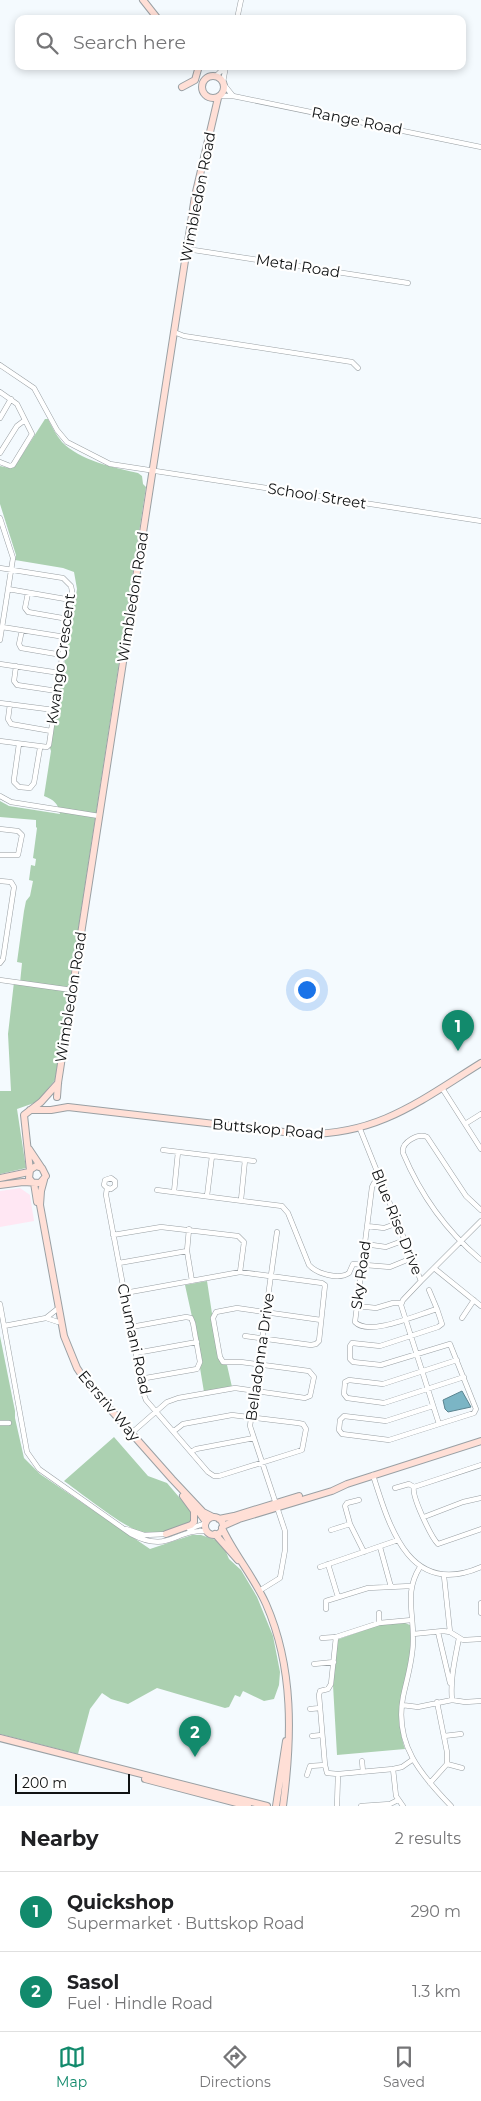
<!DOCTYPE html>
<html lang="en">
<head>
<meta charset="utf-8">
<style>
	body { margin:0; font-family:Montserrat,sans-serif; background:#f6f6f6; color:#202124 }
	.scale { position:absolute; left:15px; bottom:12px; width:115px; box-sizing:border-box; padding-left:5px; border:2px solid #101213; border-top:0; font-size:14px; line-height:18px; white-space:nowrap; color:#101213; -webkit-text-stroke:4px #fff; paint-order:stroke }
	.you { position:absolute; left:306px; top:989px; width:18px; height:18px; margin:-12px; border:4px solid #fff; border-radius:50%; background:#1a73e8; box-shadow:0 0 0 8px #1a73e833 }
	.badge { display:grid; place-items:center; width:32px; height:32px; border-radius:50%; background:#128a6c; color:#fff; font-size:16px; font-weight:700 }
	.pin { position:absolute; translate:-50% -41px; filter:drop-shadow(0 1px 2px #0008) }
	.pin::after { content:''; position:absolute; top:26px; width:18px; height:15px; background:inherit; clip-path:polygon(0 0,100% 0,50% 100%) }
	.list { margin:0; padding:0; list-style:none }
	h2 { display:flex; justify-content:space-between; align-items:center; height:65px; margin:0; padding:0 20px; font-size:21px }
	h2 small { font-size:16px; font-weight:400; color:#757577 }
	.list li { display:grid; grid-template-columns:32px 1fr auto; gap:15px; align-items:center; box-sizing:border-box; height:80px; padding:0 20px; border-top:1px solid #e0e0e0 }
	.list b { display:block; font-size:19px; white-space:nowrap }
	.list p { margin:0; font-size:16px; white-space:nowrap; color:#757577 }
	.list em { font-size:16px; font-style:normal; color:#757577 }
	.icon { flex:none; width:28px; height:28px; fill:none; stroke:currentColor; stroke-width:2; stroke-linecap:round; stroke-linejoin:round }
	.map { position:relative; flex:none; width:481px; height:1806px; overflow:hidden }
	.search { position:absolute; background:#fff; box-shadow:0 2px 8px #0003; left:15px; right:15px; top:15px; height:55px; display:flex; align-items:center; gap:12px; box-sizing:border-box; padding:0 18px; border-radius:10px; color:#757577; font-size:19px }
	.sheet { height:225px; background:#fff }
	nav { display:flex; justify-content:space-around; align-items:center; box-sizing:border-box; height:70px; border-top:1px solid #e0e0e0; background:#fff; font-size:14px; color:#757577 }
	nav a { display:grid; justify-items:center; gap:2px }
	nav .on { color:#128a6c }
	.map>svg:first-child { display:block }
	.medical { fill:#ffe7f3 }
	.green { fill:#abd0b0 }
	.water { fill:#7bb5c5; stroke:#5b8490 }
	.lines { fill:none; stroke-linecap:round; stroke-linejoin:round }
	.street-casing { stroke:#9aa0a4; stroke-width:5.5 }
	.secondary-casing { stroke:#9aa0a4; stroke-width:8 }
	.street { stroke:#fff; stroke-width:4.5 }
	.secondary { stroke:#ffdfd6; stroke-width:6 }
	.labels { text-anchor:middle; stroke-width:4.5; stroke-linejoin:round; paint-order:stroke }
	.street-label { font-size:15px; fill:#101213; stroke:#fff }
</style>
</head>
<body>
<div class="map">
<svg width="481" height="1806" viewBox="0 0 481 1806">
	<rect width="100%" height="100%" fill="#f4fafe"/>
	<!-- medical -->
	<path class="medical" d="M20,1188L30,1195L34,1221L0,1227V1191Z"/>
	<!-- green -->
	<path class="green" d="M45,419H48C52,427 56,435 62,442C79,460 115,468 138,473L142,476L143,484L146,487L55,1080L37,1102L17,1109L26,1168L0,1174V1091H11L8,1034L14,982L20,983L22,963L17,962L24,911L26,901L30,896L33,881L29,880L31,865L35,866L36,859L33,858L37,828L36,827V820L0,817V801L9,806L60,814C58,803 54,800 44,796L51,751L50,748L77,589L74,572L63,568L15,560L16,555L0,504V466L9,468L15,466Z
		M207,1281L219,1359L222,1364L227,1365L232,1387L204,1392L200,1368L202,1362L185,1285Z
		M0,1336L15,1411V1418L24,1458L40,1474L150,1549L192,1535H201L216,1540L226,1552L229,1559L241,1570L257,1597L273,1636L280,1672L279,1685L274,1699L264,1701L243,1691L240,1697L235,1695L229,1707L225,1708L157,1688L128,1704L111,1699L102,1693L90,1709L78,1754L0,1734Z
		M114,1437L148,1476L167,1483L191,1511L192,1519L190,1523C175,1528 161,1535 145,1533C129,1532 80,1492 64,1481Z
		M405,1623L410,1625L411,1628C411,1637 412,1647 411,1656C406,1692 393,1712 405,1749L337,1755L333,1685L337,1641L339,1639L379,1625Z"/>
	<!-- water -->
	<path class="water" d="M462,1391L471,1407L448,1412L445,1409L443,1400Z"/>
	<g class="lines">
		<!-- street casing -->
		<g class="street-casing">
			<path id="street" d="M237,19L241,0
				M216,76L225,67
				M223,82L226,66
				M225,86L233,96
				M220,96H233L481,147
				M187,249L408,283
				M174,332L184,336L352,362L358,368
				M0,365L34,388L57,430L67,442L110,464L481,521
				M0,392L17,404L32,434L13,465L10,466L0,462
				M0,418L11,399
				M0,453L17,426L25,420
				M0,518L13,558L0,640
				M0,568L63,578L71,586L72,591L49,745L47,747L0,741
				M8,589L71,600
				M28,593L25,608L28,612L68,619
				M2,627L65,637
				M22,630L19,644L21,648L62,655
				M0,664L60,673
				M16,666L14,681L17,685L57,691
				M0,703L54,710
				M10,704L8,719L11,724L51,731
				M19,744L14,779V782L19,787L30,788L34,783L40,748
				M0,796L11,802L99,816
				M0,829L18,831L22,835L18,855H0
				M0,881L11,882L14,887L3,959L0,963
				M0,980L72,990
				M442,1088L481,1149
				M465,1124L481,1114
				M360,1129L421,1281L403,1300L401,1305L439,1424
				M163,1150L254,1161
				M381,1181L374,1183L372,1187L355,1322C369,1337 419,1314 437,1309L442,1324L438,1327L380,1346L352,1343L350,1346V1359L353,1362L381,1365L450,1344L476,1409L474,1413L389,1440L342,1434L339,1430L340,1420L344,1416L386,1421L433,1406
				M107,1188L111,1189L115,1186V1181L111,1178L105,1180L104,1185L107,1188L106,1195L143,1392L146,1400L208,1472L214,1476H219L302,1450L306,1429L303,1424L298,1423L232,1415L183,1424L174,1431
				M157,1190L282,1206L288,1213L309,1265C317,1274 339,1280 349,1273L353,1264L390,1267L412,1258
				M174,1192L178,1152
				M207,1196L212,1156
				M241,1200L245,1160
				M481,1210L466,1196L427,1137C418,1133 401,1142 403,1153C421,1196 445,1230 481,1260
				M367,1226L384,1228L398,1223
				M189,1229L187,1251L192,1281
				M113,1235L161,1227L238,1236L244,1242L240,1272
				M365,1244L386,1247L405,1240
				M119,1263L187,1251
				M434,1268L481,1306
				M421,1281L481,1221
				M429,1290L437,1309
				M125,1293L240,1272L322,1283L325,1285L319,1341L316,1344L311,1345L245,1336
				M0,1304L27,1452L39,1469L131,1534C169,1554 174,1529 207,1531
				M357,1306L376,1308L393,1303H401
				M46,1318L56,1310
				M462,1318L474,1300
				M4,1326L46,1318L58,1322
				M131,1327L186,1317L191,1318L193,1323L200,1362L197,1369L140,1379
				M136,1353L197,1342
				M457,1360L383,1384L349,1380L345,1382L344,1394L347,1398L384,1403L464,1377
				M0,1423H9
				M129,1430H135L167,1402L178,1398L235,1388L305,1398L310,1396L314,1377L309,1371L241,1362H223L220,1357L213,1318L216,1312L237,1308L321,1320
				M191,1452L196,1449L254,1438
				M373,1475C390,1529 410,1598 481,1567
				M414,1487C411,1495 431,1537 438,1544L481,1529
				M395,1488L409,1484L414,1487L481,1465
				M359,1500L347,1503L345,1506L350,1524L364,1552
				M424,1517L463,1502L481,1498
				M126,1529L144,1535L167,1534
				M189,1529L206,1523
				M331,1530L350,1524
				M380,1547L391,1587
				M328,1564L338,1597
				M320,1567L398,1540
				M420,1567C404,1592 414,1613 413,1641C413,1660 407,1678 403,1697C394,1744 421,1775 451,1806
				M444,1576L450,1632
				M259,1591L280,1578L285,1550V1531L250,1426L277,1232
				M481,1603V1613
				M326,1609V1601L368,1588L411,1586
				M412,1620L379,1623L336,1637L331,1684L328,1689L320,1691L319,1695L325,1765L327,1773L338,1774L393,1769L402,1767L412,1760
				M379,1623V1613
				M438,1632L450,1683
				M413,1634L443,1631L450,1632L463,1640L481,1639
				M322,1638L336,1637
				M314,1664L334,1662
				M452,1700C450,1679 455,1659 459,1638
				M402,1705L418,1707L452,1700L465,1702L481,1701
				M310,1709L320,1708
				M312,1736L322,1735
				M444,1736L461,1734
				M362,1761L363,1772
				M447,1764L462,1768
				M393,1769L396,1796L403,1806
				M307,1775L310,1766L325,1765
				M430,1783L447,1764V1752L437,1702
				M337,1806L338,1774
				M361,1806L390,1804L398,1800"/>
		</g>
		<!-- secondary casing -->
		<g class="secondary-casing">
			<path id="secondary" d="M143,0L158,19
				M202 87a11 11 0 1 1 22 0a11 11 0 1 1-22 0Z
				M182,87L195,80L199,66
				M57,1097L58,1083L195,196L218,98
				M30,1110H51L68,1107L301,1134C377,1136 420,1101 481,1063
				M29,1149L41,1167
				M30,1171L24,1115L41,1102L58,1083
				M0,1178L29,1172
				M44,1180L41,1191L40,1205L64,1336L77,1368L87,1383L172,1479L203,1512L213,1517
				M34,1183L37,1202
				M0,1185L23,1182L40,1183L46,1176L42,1168L36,1166L30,1170L29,1178L33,1183
				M198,1511L206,1522
				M205 1526a9 9 0 1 1 18 0a9 9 0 1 1-18 0Z
				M219,1519L234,1516L299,1496
				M223,1526L239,1519L332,1491L347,1484L481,1441
				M222,1528C234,1554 254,1577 266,1604C294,1668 292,1738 283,1806
				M166,1534L191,1525L194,1522V1511L183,1496
				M215,1534L238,1560
				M0,1738L267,1806
				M145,1779L248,1806
				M276,1806L286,1741"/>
		</g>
		<!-- street -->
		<use href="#street" class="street"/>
		<!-- secondary -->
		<use href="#secondary" class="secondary"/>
	</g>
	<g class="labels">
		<!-- street labels -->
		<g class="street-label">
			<text transform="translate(357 121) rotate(11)" y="5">Range Road</text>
			<text transform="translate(198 197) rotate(-79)" y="5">Wimbledon Road</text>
			<text transform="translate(298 266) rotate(9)" y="5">Metal Road</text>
			<text transform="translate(317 496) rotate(9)" y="5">School Street</text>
			<text transform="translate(133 597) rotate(-81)" y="5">Wimbledon Road</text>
			<text transform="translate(61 659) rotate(-82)" y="5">Kwango Crescent</text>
			<text transform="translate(71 997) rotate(-81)" y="5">Wimbledon Road</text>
			<text transform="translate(268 1129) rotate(5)" y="5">Buttskop Road</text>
			<text transform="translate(397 1222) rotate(68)" y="5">Blue Rise Drive</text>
			<text transform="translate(361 1275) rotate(-82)" y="5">Sky Road</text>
			<text transform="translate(134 1339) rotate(78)" y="5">Chumani Road</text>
			<text transform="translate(260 1357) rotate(-82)" y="5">Belladonna Drive</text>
			<text transform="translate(109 1406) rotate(50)" y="5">Eersriv Way</text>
		</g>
	</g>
</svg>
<div class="scale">200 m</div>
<div class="you"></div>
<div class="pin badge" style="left:458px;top:1051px">1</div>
<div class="pin badge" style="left:195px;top:1757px">2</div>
<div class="search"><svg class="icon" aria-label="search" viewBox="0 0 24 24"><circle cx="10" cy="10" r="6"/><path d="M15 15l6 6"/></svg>Search here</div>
</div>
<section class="sheet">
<h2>Nearby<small>2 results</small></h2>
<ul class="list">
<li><span class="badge">1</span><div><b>Quickshop</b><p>Supermarket · Buttskop Road</p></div><em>290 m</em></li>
<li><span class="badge">2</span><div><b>Sasol</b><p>Fuel · Hindle Road</p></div><em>1.3 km</em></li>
</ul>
</section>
<nav>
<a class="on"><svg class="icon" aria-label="map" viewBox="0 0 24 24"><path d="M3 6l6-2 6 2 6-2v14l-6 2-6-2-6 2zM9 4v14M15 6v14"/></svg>Map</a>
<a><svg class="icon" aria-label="directions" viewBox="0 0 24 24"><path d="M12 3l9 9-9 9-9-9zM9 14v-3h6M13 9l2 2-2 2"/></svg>Directions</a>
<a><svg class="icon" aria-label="saved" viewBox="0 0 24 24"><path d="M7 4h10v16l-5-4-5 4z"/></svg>Saved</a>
</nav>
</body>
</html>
